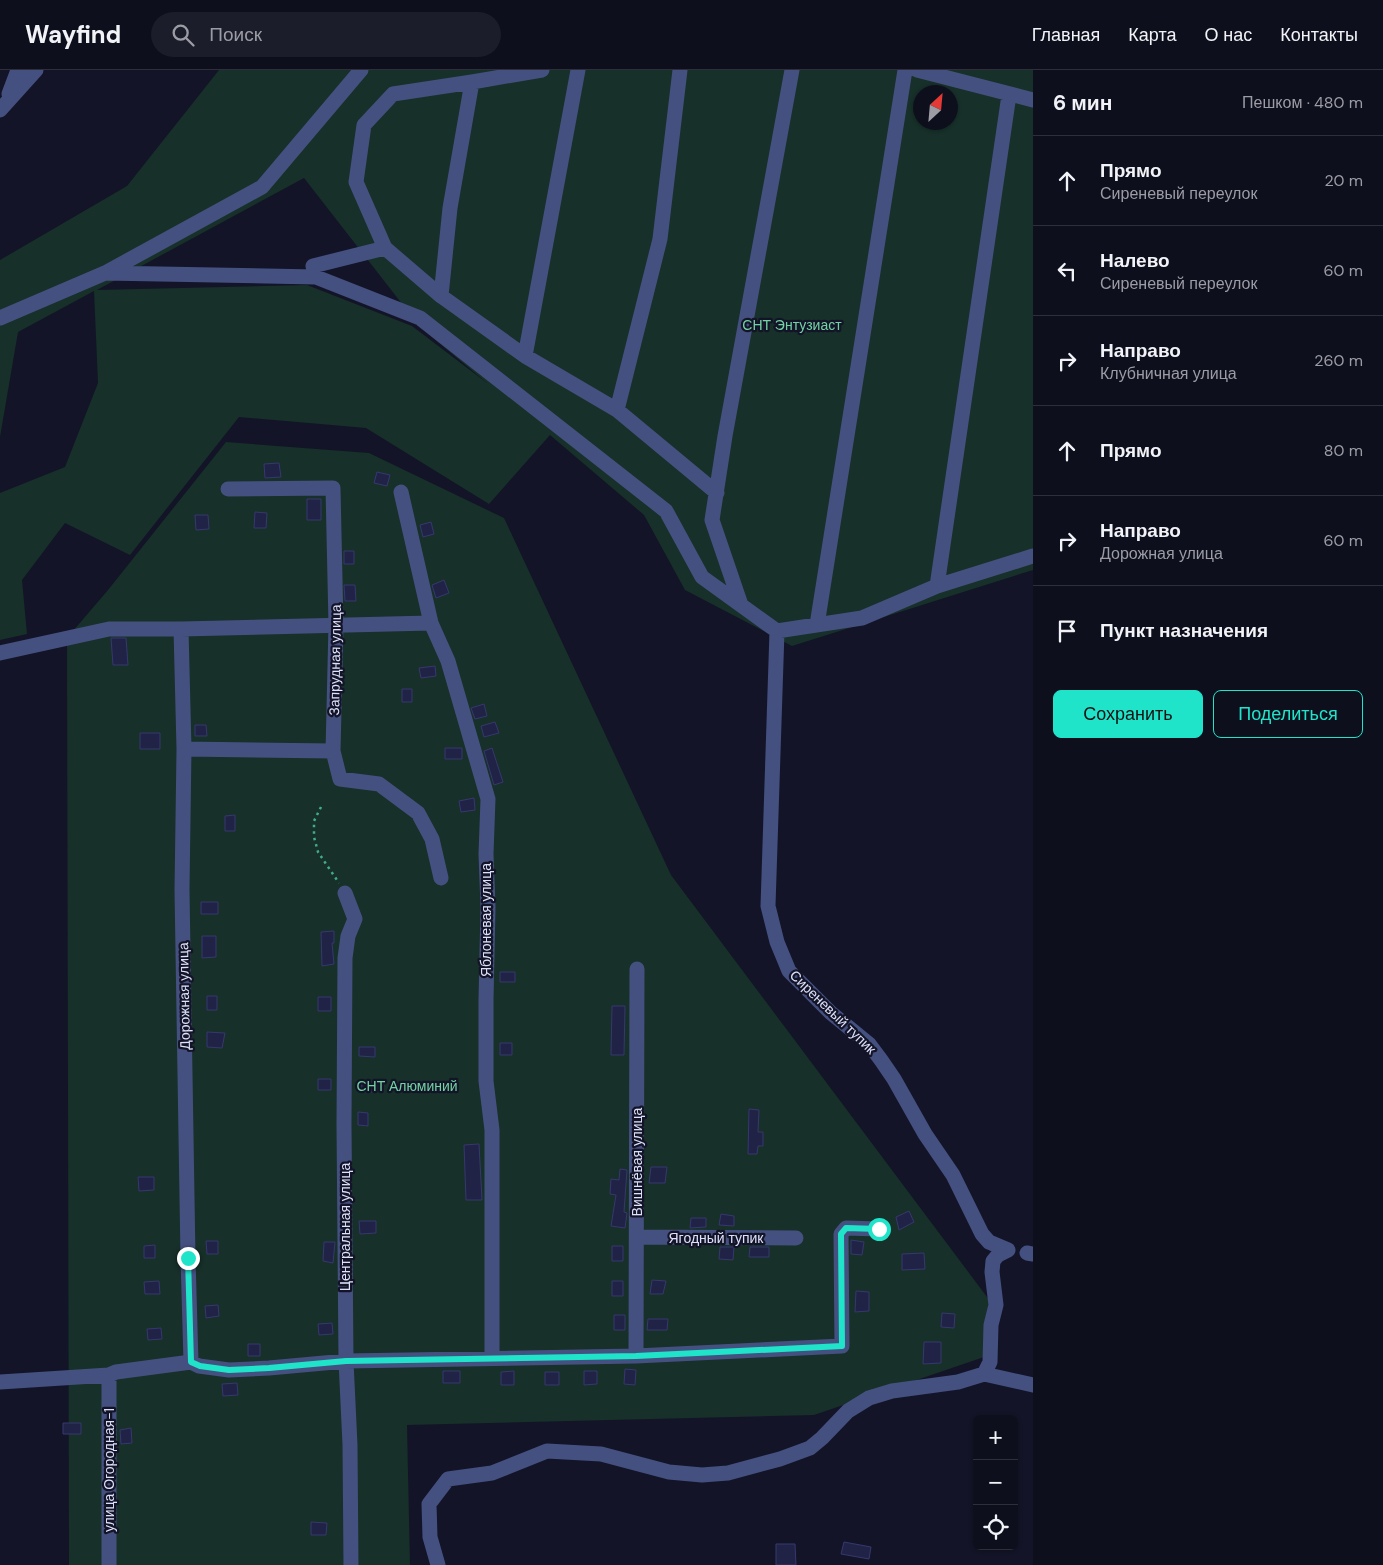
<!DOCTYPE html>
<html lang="ru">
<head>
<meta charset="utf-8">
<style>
	body { margin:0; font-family:"DM Sans",sans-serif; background:#1c1d2a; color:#f1f3f6 }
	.controls { position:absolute; right:15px; bottom:15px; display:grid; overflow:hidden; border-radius:8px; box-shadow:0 1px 4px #0004 }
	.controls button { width:45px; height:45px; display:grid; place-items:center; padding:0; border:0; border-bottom:1px solid #2e2f3b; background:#0e0f1d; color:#f1f3f6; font:25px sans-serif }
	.compass { position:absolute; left:913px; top:15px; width:45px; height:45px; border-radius:50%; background:#0e0f1d; box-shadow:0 1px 4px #0004; rotate:26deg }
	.stop { position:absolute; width:15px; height:15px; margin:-11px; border:4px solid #20e4c9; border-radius:50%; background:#fff }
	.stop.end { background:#20e4c9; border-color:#fff; box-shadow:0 1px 5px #0008 }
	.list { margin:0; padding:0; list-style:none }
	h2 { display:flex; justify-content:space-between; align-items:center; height:65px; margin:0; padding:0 20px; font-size:21px }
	h2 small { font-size:16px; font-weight:400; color:#9b9ca4 }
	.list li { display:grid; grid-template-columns:32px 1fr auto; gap:15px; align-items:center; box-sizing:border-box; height:90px; padding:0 20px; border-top:1px solid #2e2f3b }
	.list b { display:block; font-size:19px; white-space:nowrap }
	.list p { margin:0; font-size:16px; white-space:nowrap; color:#9b9ca4 }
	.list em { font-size:16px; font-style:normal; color:#9b9ca4 }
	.actions { display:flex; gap:10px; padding:15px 20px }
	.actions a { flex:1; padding:11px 0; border:1px solid #20e4c9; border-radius:8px; text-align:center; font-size:18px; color:#20e4c9 }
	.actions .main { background:#20e4c9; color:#111 }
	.icon { flex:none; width:28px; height:28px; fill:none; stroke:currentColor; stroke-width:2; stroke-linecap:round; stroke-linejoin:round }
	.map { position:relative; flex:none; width:1033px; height:1495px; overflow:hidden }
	header { display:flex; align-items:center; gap:30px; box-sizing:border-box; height:70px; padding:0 25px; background:#0e0f1d; border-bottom:1px solid #2e2f3b }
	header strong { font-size:24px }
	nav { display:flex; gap:28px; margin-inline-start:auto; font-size:18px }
	.search { width:350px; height:45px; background:#1c1d2a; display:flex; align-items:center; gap:12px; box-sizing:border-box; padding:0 18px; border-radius:28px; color:#9b9ca4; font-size:19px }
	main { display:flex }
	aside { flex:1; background:#0e0f1d }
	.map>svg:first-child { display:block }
	.green { fill:#173029; fill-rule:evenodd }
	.building { fill:#212346; stroke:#36386f }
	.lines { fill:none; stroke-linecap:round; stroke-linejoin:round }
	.path { stroke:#3fad8c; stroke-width:2.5; stroke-dasharray:2.5 4; stroke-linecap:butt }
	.minor { stroke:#445080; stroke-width:15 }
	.route { stroke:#20e4c9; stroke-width:6 }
	.labels { text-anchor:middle; stroke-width:4.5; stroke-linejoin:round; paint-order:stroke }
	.park-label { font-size:14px; fill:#71d3a3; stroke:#131427 }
	.street-label { font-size:14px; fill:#dde1fb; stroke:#131427 }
</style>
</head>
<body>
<header>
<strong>Wayfind</strong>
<div class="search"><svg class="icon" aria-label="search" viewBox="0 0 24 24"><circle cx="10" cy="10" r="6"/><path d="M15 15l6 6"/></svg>Поиск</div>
<nav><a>Главная</a><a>Карта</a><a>О нас</a><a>Контакты</a></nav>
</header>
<main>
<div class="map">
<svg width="1033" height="1495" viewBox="0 0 1033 1495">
	<rect width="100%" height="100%" fill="#131427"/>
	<!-- green -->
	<path class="green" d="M219,0H1033V500L792,576L685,520L644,445L550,365L489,434L366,358L239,347L130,485L65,453L22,510L27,564L0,570V423L65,397L98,313L94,221L18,262L0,367V190L127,116ZM921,22H951V52H921ZM304,108L420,257L487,313L412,256L307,215L97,220Z
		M226,372L369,383L504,448L671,805L990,1231L987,1286L814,1345L407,1355L410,1495H69L67,568L108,520Z"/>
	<!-- building -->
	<path class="building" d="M279,393L281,407L265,408L264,394Z
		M377,402L390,405L387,416L374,413Z
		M307,429H321V450H307Z
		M255,442L267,443L266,458H254Z
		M195,445H208L209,459L196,460Z
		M431,452L434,464L423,467L420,455Z
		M344,481H354V494H344Z
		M444,510L449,523L436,528L432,515Z
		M344,515H355L356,531H345Z
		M111,568H126L128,595H113Z
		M435,596L436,606L421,608L419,598Z
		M402,619H412V632H402Z
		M484,634L487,646L475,649L471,638Z
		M495,652L499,663L484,667L481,656Z
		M195,655H206L207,666H195Z
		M140,663H160V679H140Z
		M445,678H462V689H445Z
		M492,678L503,712L494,715L484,681Z
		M474,728L475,740L461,742L459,731Z
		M235,745V761H225V746Z
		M201,832H218V844H201Z
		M334,861V873H332L334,894L322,896L321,862Z
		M202,866H216V887L202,888Z
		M500,902H515V912H500Z
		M207,926H217V940H207Z
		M318,927H331V941H318Z
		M612,936H625L624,985H611Z
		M207,962L225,963L222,978L207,977Z
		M500,973H512V985H500Z
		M359,977H375V987L359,986Z
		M318,1009H331V1020H318Z
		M361,1012H374L375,1022H361Z
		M749,1039L759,1040L758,1062H763V1076H758L757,1084H748Z
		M358,1042L368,1043V1056L358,1055Z
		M479,1074L482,1130H466L464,1075Z
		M651,1097H667L665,1113H649Z
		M620,1099L627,1100L624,1142L627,1143L625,1158L611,1156L616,1125L610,1124L611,1109L619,1110Z
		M138,1107H154V1120L139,1121Z
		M909,1141L914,1152L899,1160L896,1147Z
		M721,1144L734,1146V1156L719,1155Z
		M691,1148H706V1157L690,1158Z
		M359,1151H376V1163L360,1164Z
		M851,1170L864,1172L862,1185L851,1184Z
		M206,1171H218V1184H207Z
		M324,1172H335L333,1193L323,1191Z
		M155,1175V1188H144V1176Z
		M612,1176H623V1191H612Z
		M720,1177H734L733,1190L719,1189Z
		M750,1177H769V1187H749Z
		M924,1183L925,1199L902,1200V1184Z
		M652,1210L666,1211L663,1224H650Z
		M159,1211L160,1224H145L144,1212Z
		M612,1211H623V1226H612Z
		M856,1221L869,1222V1241L855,1242Z
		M218,1235L219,1246L206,1248L205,1236Z
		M942,1243L955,1244L954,1258L941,1257Z
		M614,1245H625V1260H614Z
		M648,1249H668L667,1260H647Z
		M332,1253L333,1264L319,1265L318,1254Z
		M161,1258L162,1269L148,1270L147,1259Z
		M924,1272H941V1293L923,1294Z
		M248,1274H260V1286H248Z
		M625,1299L636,1300L635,1315L624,1314Z
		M443,1301H460V1313H443Z
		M514,1301V1315H501V1302Z
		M584,1301H597V1314L584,1315Z
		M545,1302H559V1315H545Z
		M237,1313L238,1325L223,1326L222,1314Z
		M63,1353H81V1364H63Z
		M131,1358L132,1373L121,1374L120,1360Z
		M311,1452L327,1453L326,1465H311Z
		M844,1472L871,1477L869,1489L841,1484Z
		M776,1474H795L796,1495H776Z"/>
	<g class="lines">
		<!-- path -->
		<path class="path" d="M321,737L314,751V767L318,782L339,813"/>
		<!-- minor -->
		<path class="minor" d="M542,0L472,12L393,24L364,55L356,112L385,178L441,226L525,286L617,340L717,423
			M917,0L1033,30
			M9,24L18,0
			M0,40L36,0
			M105,203L316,207L420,248L666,441L702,507L777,561L862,548L937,516L1033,486
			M316,207L313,196L385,178
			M441,226L450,138L472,12
			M0,248L105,203L262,117L361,0
			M525,286L578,0
			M617,340L660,169L680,0
			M228,419L333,418L336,555L333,681L340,709L379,714L418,743L432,769L441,808
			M401,422L431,553L448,591L488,729L486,784L488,837L486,930V1011L492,1060V1289
			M937,516L1009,25
			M741,535L712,450L725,366L792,0
			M817,555L905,0
			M181,559L184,679L182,820L188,1188L191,1292
			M777,561L768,836L777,872L789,901L831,943L869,974L881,990L894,1009L925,1064L953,1105L982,1164L989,1172L1008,1180L998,1185L993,1191L992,1202L996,1235L991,1255L990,1292L984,1304
			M0,583L109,559H181L431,553
			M184,679L333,681
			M345,823L355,849L348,866L345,888L344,1054L346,1291L350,1375L351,1495
			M637,1167L796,1168
			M1027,1183L1033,1184
			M636,1286L637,899
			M0,1312L109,1305L116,1302L191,1292L199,1296L229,1300L269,1298L346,1291L636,1286L842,1276L841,1164L846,1158L879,1159
			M109,1495V1305
			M438,1495L430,1467L429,1434L448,1409L492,1403L547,1381L601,1384L669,1402L702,1405L728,1403L780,1389L810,1378L822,1368L848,1341L869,1328L892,1321L958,1312L984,1304L1033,1315"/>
	</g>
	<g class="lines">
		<!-- route -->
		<path class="route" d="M188,1188L191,1292L200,1296L229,1300L269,1298L346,1291L636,1286L842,1276L841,1164L846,1158L879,1159"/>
	</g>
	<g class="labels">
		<!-- park labels -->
		<g class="park-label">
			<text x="792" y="260">СНТ Энтузиаст</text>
			<text x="407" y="1021">СНТ Алюминий</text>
		</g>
		<!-- street labels -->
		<g class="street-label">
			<text transform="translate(335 590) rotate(-89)" y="5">Запрудная улица</text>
			<text transform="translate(486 850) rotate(-90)" y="5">Яблоневая улица</text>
			<text transform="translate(184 926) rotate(-91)" y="5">Дорожная улица</text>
			<text transform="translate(833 942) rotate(44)" y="5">Сиреневый тупик</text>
			<text transform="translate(637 1092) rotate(-90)" y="5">Вишнёвая улица</text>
			<text transform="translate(345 1157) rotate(-90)" y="5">Центральная улица</text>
			<text x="716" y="1173">Ягодный тупик</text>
			<text transform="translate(109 1400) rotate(-90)" y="5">улица Огородная-1</text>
		</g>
	</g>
</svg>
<div class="controls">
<button>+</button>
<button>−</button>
<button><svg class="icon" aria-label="locate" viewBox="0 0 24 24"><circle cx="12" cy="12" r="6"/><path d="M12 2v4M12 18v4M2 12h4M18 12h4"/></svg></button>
</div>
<svg class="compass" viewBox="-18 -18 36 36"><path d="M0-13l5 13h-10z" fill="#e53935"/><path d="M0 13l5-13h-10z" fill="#9b9ca4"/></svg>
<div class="stop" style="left:879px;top:1159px"></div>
<div class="stop end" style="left:188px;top:1188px"></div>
</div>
<aside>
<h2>6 мин<small>Пешком · 480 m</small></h2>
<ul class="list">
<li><svg class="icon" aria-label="ahead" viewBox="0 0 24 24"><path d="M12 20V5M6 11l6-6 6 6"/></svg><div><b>Прямо</b><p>Сиреневый переулок</p></div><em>20 m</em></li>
<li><svg class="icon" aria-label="left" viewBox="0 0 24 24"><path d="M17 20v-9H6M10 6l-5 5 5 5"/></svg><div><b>Налево</b><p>Сиреневый переулок</p></div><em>60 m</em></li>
<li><svg class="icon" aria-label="right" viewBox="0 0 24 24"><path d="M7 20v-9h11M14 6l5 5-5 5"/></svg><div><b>Направо</b><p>Клубничная улица</p></div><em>260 m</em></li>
<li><svg class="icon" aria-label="ahead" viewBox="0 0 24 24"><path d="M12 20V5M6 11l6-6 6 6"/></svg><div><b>Прямо</b></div><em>80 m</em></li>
<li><svg class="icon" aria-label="right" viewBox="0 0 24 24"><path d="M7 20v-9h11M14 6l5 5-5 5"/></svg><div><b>Направо</b><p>Дорожная улица</p></div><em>60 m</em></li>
<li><svg class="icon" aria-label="arrive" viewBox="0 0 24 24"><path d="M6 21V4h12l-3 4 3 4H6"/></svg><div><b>Пункт назначения</b></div></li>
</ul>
<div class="actions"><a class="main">Сохранить</a><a>Поделиться</a></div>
</aside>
</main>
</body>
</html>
